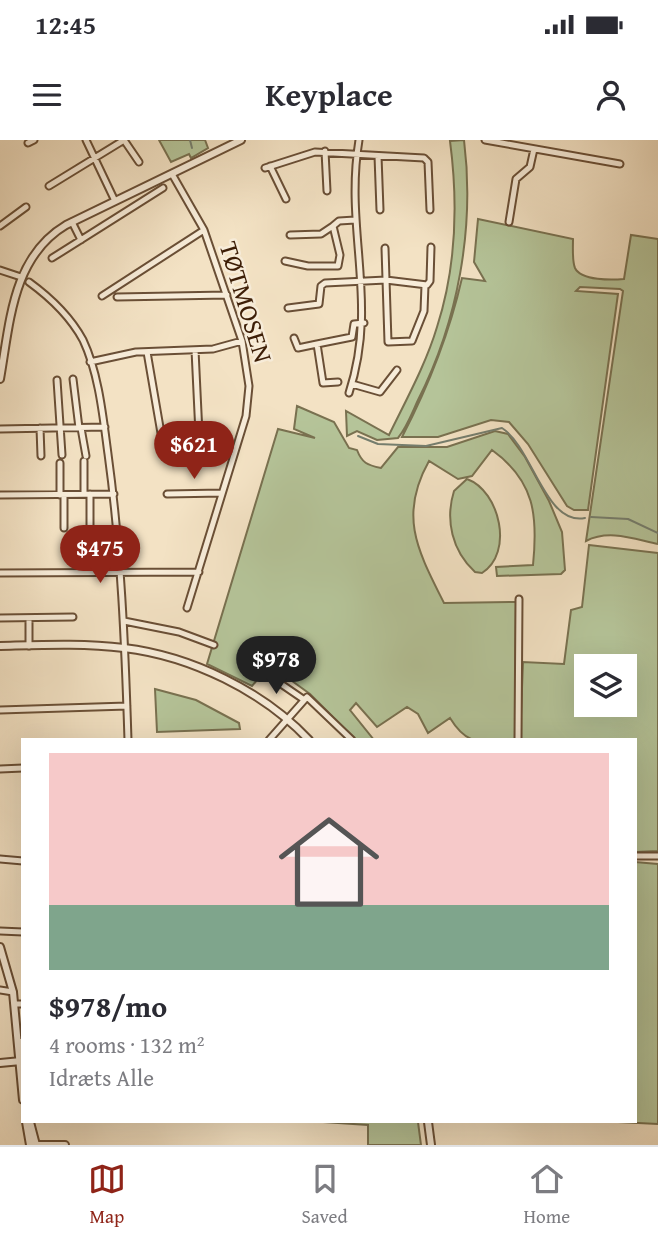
<!DOCTYPE html>
<html lang="en">
<head>
<meta charset="utf-8">
<style>
  :root { --surface:#fff; --page:#f2f2f3; --text:#2b2b33; --muted:#7c7c81; --line:#e1e1e2; --accent:#8f2418 }
  body { margin:0; font-family:"Gentium Book Plus",serif; background:var(--page); color:var(--text); height:100vh; display:flex; flex-direction:column; font-size:26px; white-space:nowrap }
  * { box-sizing:border-box; margin:0 }
  p { font-size:23px; color:var(--muted) }
  .icon { flex:none; width:38px; height:38px; fill:none; stroke:currentColor; stroke-width:2; stroke-linecap:round; stroke-linejoin:round }
  .map { position:relative; flex:1; overflow:hidden }
  .details { position:absolute; left:21px; top:598px; width:616px; height:385px; display:flex; flex-direction:column; background:var(--surface); border-radius:0px; box-shadow:0 7px 28px #0002 }
  .details>* { flex:none }
  .controls { position:absolute; left:574px; top:514px; display:grid; gap:14px }
  .controls a { display:grid; place-items:center; width:63px; height:63px; border-radius:0px; background:var(--surface); box-shadow:0 7px 28px #0002; font-size:35px }
  .price { position:absolute; translate:-50% -60px; padding:0 16px; border-radius:24px; background:var(--accent); color:#fff; font-size:23px; line-height:46px; filter:drop-shadow(0 2px 4px #0008) }
  .price::after { content:''; position:absolute; left:50%; top:42px; width:21px; height:16px; margin-left:-10px; background:inherit; clip-path:polygon(0 0,100% 0,50% 100%) }
  .price.active { background:#222; color:#fff }
  ul { padding:0; list-style:none }
  li { display:grid; align-content:center; gap:14px; height:371px; padding:0 28px }
  li span { display:grid; place-items:center; height:217px; border-radius:0px; color:#555 }
  li>.icon { margin-inline-start:auto }
  span .icon { width:126px; height:126px; fill:#fffc; stroke-width:1 }
  li b { font-size:30px }
  .status { display:flex; justify-content:space-between; align-items:center; height:49px; padding:0 35px; background:var(--surface); direction:ltr }
  .status svg { height:19px; fill:currentColor }
  header { display:flex; justify-content:space-between; align-items:center; height:91px; padding:0 28px; background:var(--surface); font-size:32px; font-weight:600 }
  .tab-bar { display:flex; justify-content:space-around; align-items:center; height:98px; border-top:2px solid var(--line); background:var(--surface); font-size:19px; color:var(--muted) }
  .tab-bar a { display:grid; justify-items:center; gap:4px }
  .tab-bar .active { color:var(--accent) }
  .map>svg:first-child { display:block }
  .green { fill:#b5c499; stroke:#797150; stroke-width:2; fill-rule:evenodd }
  .lines { fill:none; stroke-linecap:round; stroke-linejoin:round }
  .stream { stroke:#757e6e; stroke-width:2 }
  .minor-casing { stroke:#6a4f36; stroke-width:9 }
  .tertiary-casing { stroke:#6a4f36; stroke-width:10 }
  .minor { stroke:#f7ecd9; stroke-width:5 }
  .tertiary { stroke:#f7ecd9; stroke-width:6 }
  .labels { text-anchor:middle; stroke-width:5; stroke-linejoin:round; paint-order:stroke }
  .street-label { font-size:26px; fill:#3d1e07; stroke:#f7ecd9 }
</style>
</head>
<body>
<div class="status"><b>12:45</b><svg viewBox="0 0 49 12"><path d="M0 12V9h3v3zM5 12V6h3v6zM10 12V3h3v9zM15 12V0h3v12zM26 1h20v11H26zM47 4h2v5h-2z"/></svg></div>
<header><svg class="icon" aria-label="menu" viewBox="0 0 24 24"><path d="M4 6h16M4 12h16M4 18h16"/></svg>Keyplace<svg class="icon" aria-label="person" viewBox="0 0 24 24"><circle cx="12" cy="8" r="4"/><path d="M4 21q1-7 8-7t8 7"/></svg></header>
<div class="map">
<svg width="658" height="1005" viewBox="0 0 658 1005">
  <rect width="100%" height="100%" fill="#f3e2c4"/>
  <filter id="stains"><feTurbulence type="fractalNoise" baseFrequency=".00286" numOctaves="4"/><feColorMatrix values="0 0 0 0 .2 0 0 0 0 .09 0 0 0 0 .02 0 0 0 .5 -.17"/></filter>
  <radialGradient id="worn" r=".72"><stop offset=".6" stop-color="#630" stop-opacity="0"/><stop offset="1" stop-color="#630" stop-opacity=".3"/></radialGradient>
  <path class="green" d="M159,0H205L208,8L191,18L189,14L171,22Z
    M464,0C475,88 458,181 418,260C412,273 407,287 398,298L377,300L357,291L347,296L346,271L389,295C406,260 426,224 437,187C456,128 458,62 450,1Z
    M478,79L573,99C573,107 572,121 575,128C581,141 613,140 624,139L631,95L658,99V404C634,399 609,389 586,401L623,151L620,149L580,147L576,151L618,154L588,370H574L567,366L528,304L509,282L491,280L438,297H402C429,245 449,195 462,138L485,141L474,122Z
    M297,266L334,282L349,308L357,310C362,323 367,325 381,328L398,307H447L495,291L508,294L525,317L549,361L562,392L565,430L561,434L497,436L496,427L533,425C538,376 535,341 492,310L472,336L458,339L429,321C398,376 418,411 444,463L516,462L515,600C482,600 469,609 450,578L428,593L418,574L407,567L377,587L356,563L350,570L374,600H356L310,554L270,525L252,546L207,524L278,289L315,298L294,289Z
    M467,339C500,351 514,413 482,433L475,432C452,411 445,380 454,351Z
    M589,405L658,413V711L635,712V600H520L523,522L564,524L571,470L582,467ZM586,527H625V565H586Z
    M155,549L196,560L239,583L240,589L157,592Z
    M635,722L658,724V984L618,982H635Z
    M323,982H418L421,1005H368V985Z"/>
  <g class="lines">
    <path class="stream" d="M190,0L192,8
      M358,296L378,304L426,306L502,288C533,308 545,386 585,378
      M591,377L628,379L658,393"/>
    <defs>
      <path id="minor" d="M86,0L115,61
        M485,0L620,24
        M28,3L34,0
        M325,11L327,51
        M378,16L380,70
        M270,26L286,59
        M265,28L315,12L424,18L428,22L430,70
        M172,34L204,90L242,201L249,246L246,276L187,468
        M49,46L124,0L139,22
        M72,82L81,100
        M509,82L516,39L530,27L534,9
        M0,86L26,67
        M290,95L321,94L333,86
        M385,108L388,202L412,201L424,171L425,145
        M52,118L163,48
        M285,121L308,126H338L340,115L333,86L339,81L355,80
        M0,130L21,137
        M29,142C51,158 70,176 83,200C99,234 103,277 108,314C121,409 125,504 128,600
        M102,156L204,90
        M117,157L227,155
        M288,168L319,164L321,146L325,143L386,140L427,145L430,141L431,107
        M294,198L298,208L317,204
        M195,210L199,294
        M147,212L162,299
        M90,222L136,212L213,209L242,201
        M73,239L79,288
        M57,240L62,315
        M338,242L323,243L317,204L352,197L354,184L364,183
        M352,244L380,252L397,230
        M349,253C379,161 344,91 359,0
        M40,288L41,316
        M81,288L86,316
        M0,289L105,287
        M84,321V354
        M60,323V355
        M90,354V389
        M167,354L222,353
        M0,355L114,354
        M64,355V388
        M0,433L199,432
        M0,478L73,477
        M29,478V506
        M124,481L179,492L214,505
        M265,533L303,559
        M0,570L127,566
        M269,600L307,557L352,600
        M518,600L519,459
        M0,629L23,628
        M635,716H658
        M0,719L23,721
        M0,791L23,792
        M0,850L13,852
        M15,864H23"/>
      <path id="tertiary" d="M0,239C10,183 12,117 66,85L241,0
        M0,506C41,505 83,503 124,508C191,516 263,551 309,600
        M0,807L13,852L23,960
        M21,902L23,918
        M0,923L21,921
        M26,982L30,1005
        M30,982L36,1005
        M428,982L431,1005
        M36,1005H65"/>
    </defs>
    <use href="#minor" class="minor-casing"/>
    <use href="#tertiary" class="tertiary-casing"/>
    <use href="#minor" class="minor"/>
    <use href="#tertiary" class="tertiary"/>
  </g>
  <g class="labels">
    <g class="street-label">
      <text transform="translate(246 162) rotate(73)" y="9">TØTMOSEN</text>
    </g>
  </g>
  <rect width="100%" height="100%" filter="url(#stains)"/>
  <rect width="100%" height="100%" fill="url(#worn)"/>
</svg>
<div class="controls">
<a><svg class="icon" aria-label="layers" viewBox="0 0 24 24"><path d="M12 4l9 5-9 5-9-5zM3 14l9 5 9-5"/></svg></a>
</div>
<b class="price" style="left:194px;top:341px">$621</b>
<b class="price" style="left:100px;top:445px">$475</b>
<b class="price active" style="left:276px;top:556px">$978</b>
<section class="details">
<ul>
<li><span style="background:linear-gradient(#f6c9c9 70%,#7fa58c 0)"><svg class="icon" aria-label="home" viewBox="0 0 24 24"><path d="M3 11l9-7 9 7M6 9v11h12V9"/></svg></span><div><b>$978/mo</b><p>4 rooms · 132 m²</p><p>Idræts Alle</p></div></li>
</ul>
</section>
</div>
<nav class="tab-bar">
<a class="active"><svg class="icon" aria-label="map" viewBox="0 0 24 24"><path d="M3 6l6-2 6 2 6-2v14l-6 2-6-2-6 2zM9 4v14M15 6v14"/></svg>Map</a>
<a><svg class="icon" aria-label="saved" viewBox="0 0 24 24"><path d="M7 4h10v16l-5-4-5 4z"/></svg>Saved</a>
<a><svg class="icon" aria-label="home" viewBox="0 0 24 24"><path d="M3 11l9-7 9 7M6 9v11h12V9"/></svg>Home</a>
</nav>
</body>
</html>
